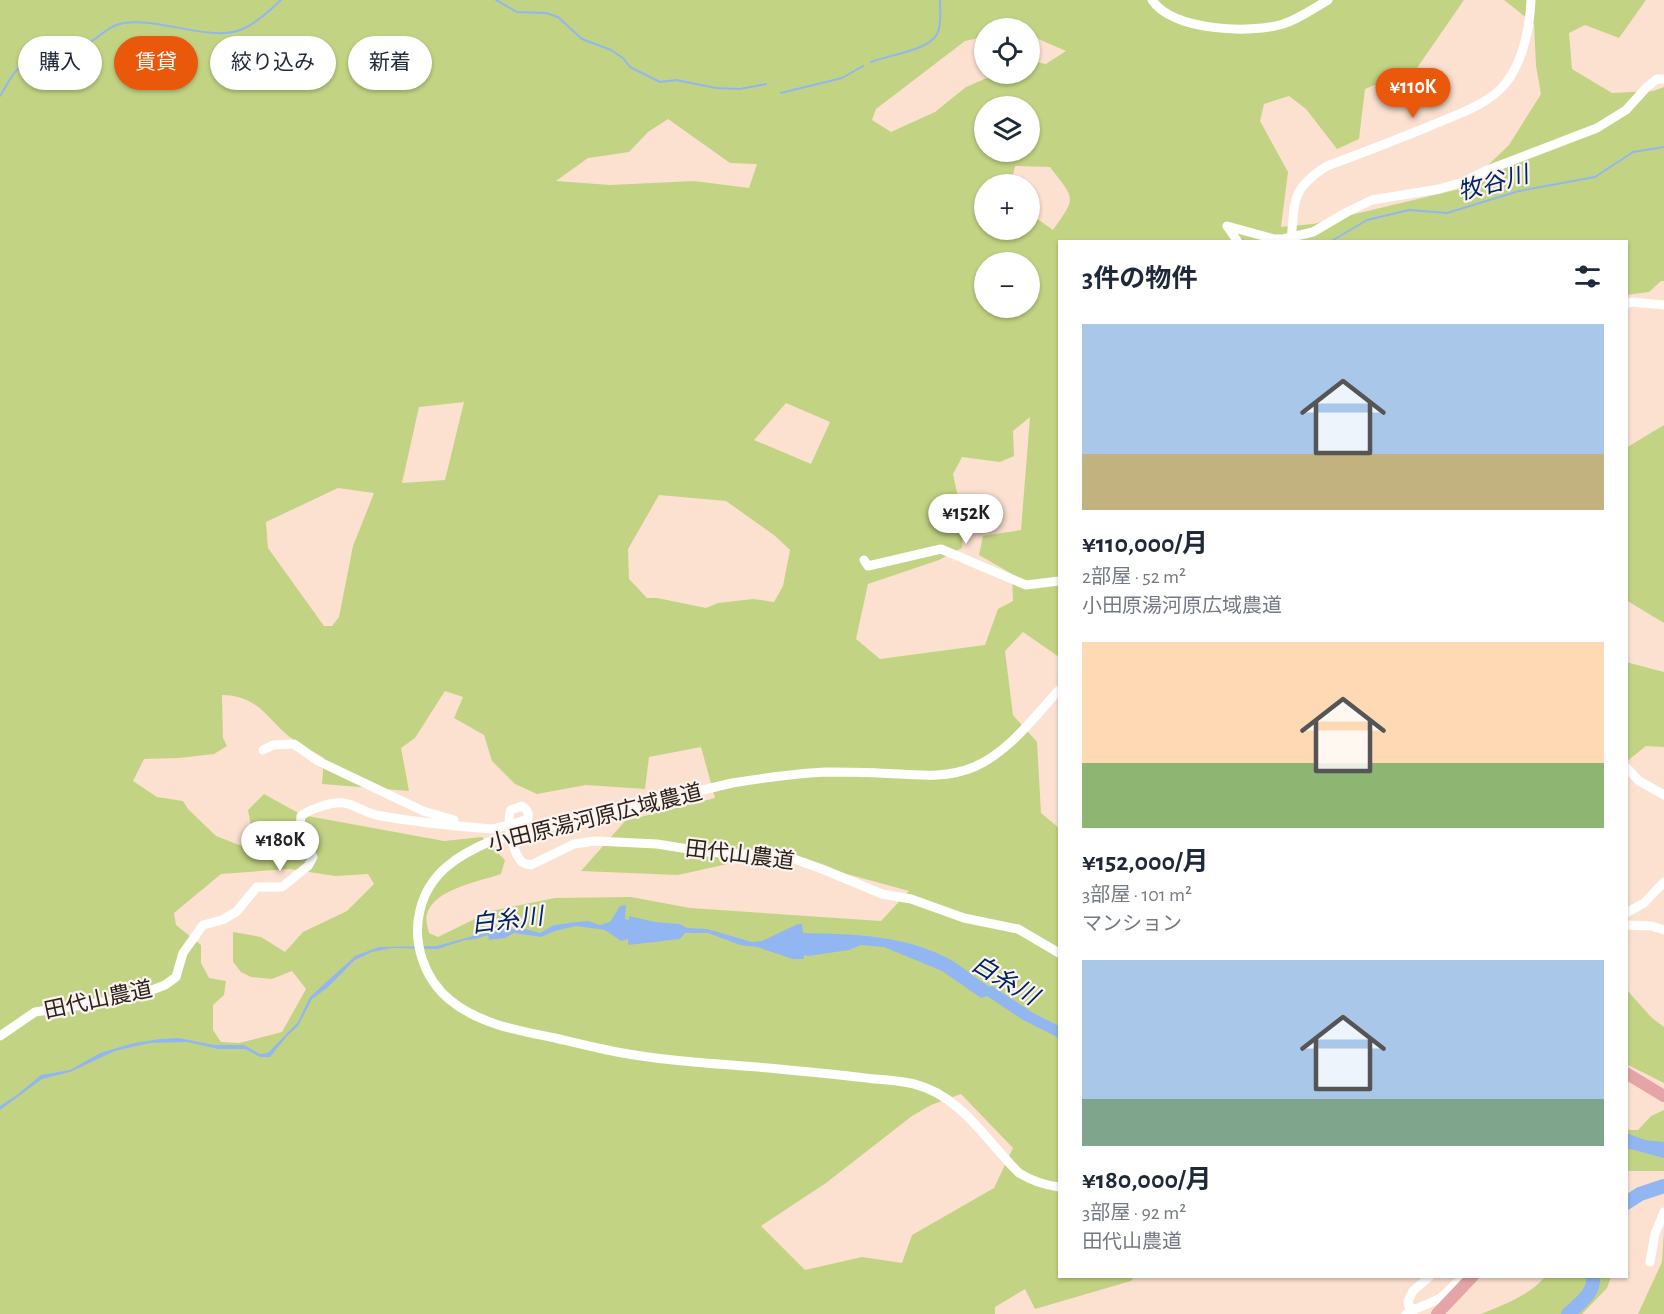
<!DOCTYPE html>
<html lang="ja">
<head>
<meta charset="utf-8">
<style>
  :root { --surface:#fff; --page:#f6f6f7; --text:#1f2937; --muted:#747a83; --accent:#ea580c }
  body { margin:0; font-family:"Alegreya Sans","Noto Sans JP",sans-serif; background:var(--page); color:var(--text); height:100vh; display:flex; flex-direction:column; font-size:22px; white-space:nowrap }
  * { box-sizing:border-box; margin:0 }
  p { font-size:20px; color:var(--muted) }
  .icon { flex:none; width:33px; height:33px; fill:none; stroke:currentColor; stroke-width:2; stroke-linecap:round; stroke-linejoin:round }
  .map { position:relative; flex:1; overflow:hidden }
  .sheet { position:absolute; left:1058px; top:240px; width:570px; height:1038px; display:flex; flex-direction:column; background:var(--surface); border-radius:0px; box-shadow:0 2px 4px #0004 }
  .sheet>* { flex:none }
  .banner { position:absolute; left:18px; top:36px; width:570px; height:54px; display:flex; gap:12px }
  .tools { position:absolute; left:974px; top:18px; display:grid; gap:12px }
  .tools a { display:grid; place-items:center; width:66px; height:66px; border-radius:50%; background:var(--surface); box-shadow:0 2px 4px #0004; font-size:30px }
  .price { position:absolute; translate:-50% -51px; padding:0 14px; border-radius:21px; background:#fff; color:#222; font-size:20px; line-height:39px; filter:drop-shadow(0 2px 3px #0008) }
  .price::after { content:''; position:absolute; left:50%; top:36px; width:18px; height:14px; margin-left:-9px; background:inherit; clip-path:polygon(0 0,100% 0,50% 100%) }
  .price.on { background:var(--accent); color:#fff }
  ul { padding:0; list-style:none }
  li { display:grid; align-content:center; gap:12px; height:318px; padding:0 24px }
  li span { display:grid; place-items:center; height:186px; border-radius:0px; color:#555 }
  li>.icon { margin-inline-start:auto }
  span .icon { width:108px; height:108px; fill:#fffc; stroke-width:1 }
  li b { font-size:26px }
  h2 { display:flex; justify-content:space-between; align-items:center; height:72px; padding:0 24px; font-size:26px }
  .chip { padding:0 21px; border-radius:27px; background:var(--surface); box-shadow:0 2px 4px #0004; font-size:21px; line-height:54px }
  .chip.on { background:var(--accent); color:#fff }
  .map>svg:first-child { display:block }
  .green { fill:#c2d483; fill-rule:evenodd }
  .water { fill:#92b6f1 }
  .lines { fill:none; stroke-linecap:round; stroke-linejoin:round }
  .stream { stroke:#92b6f1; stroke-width:2 }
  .river { stroke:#92b6f1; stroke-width:14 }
  .minor { stroke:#fff; stroke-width:9 }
  .major { stroke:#e5a4a8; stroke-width:12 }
  .labels { text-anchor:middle; stroke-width:4.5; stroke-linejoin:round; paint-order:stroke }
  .street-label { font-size:22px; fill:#2d211a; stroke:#faf3ef }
  .water-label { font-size:24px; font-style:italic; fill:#002463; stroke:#faf3ef }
</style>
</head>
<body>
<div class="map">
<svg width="1664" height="1314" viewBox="0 0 1664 1314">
  <rect width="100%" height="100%" fill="#fce1d1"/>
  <path class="green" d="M0,0H1464L1417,68L1365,89L1359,139L1337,149L1306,109L1289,96L1264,104L1260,121L1288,172L1281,227L1313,224L1464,188L1509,145L1541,94L1536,66L1534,24L1504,0H1646L1619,38L1585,25L1569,33L1572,69L1612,93L1653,91L1664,87V281H1661L1649,292L1626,295V242H1059V657L1023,632L1005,651L1013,715L1037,742L1041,813L1059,828V1276L1134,1277L1131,1281L1035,1309L1025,1289L995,1307V1314H0ZM984,28H1029V35L1066,51L1046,64L1029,61V74H996L966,87L935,112L891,132L872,120L876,109L965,41L984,37ZM984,106H1029V152H984ZM668,119L730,163L757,164L749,188L694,181L610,185L556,181L588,158L629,152L648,132ZM1015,166L1050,167C1075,200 1077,196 1053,230L1029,213V230H984V184H1011ZM984,262H1029V308H984ZM464,402L445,480L402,483L419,407ZM786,403L830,422L811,464L754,440ZM1030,417L1021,530L983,536L979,555L1012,574L1013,601L998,609L985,645L880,659L856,639L868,584L939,560L962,548L963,520L953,474L962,457L1000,462L1014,456L1013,431ZM338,488L374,493L353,546L339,617L332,626H324L268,548L266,522ZM659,495L726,501L774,535L790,550L783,586L774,602L753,599L718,603L706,608L657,598H647L629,579L628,549ZM445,691L463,697L454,718L484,735L492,761L515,784L537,794L586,785L645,789L649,757L701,747L715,798L625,821L581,871L678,875L732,863H807L909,891L881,921L690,908L631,897L555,898L491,911L438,937L429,933C428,928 425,920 427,914C434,889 478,882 501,874L505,860L482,837L444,841L302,815L264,794L248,810L252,832L242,846L216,836L188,809L183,801L157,797L133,781L144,759L179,758L214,754L227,746L223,738L222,695C260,695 268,722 295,741C304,748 315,752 324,758L322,784L409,791L401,748L415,738ZM289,869L335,876L368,874L374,884L347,911L303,932L285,952L261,937L233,932V962L241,972L251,977L272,979L292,971L306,989L282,1032L239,1043L221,1042L213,1030V1005L224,995L226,981L209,978L201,963V945L176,925L174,913L221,874ZM961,1094L1013,1148L994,1188L912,1235L902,1263L862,1257L805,1270L761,1226L826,1183L912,1116L931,1105Z
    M1664,425V623L1626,600V448Z
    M1626,662L1664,672V747L1646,746L1626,762Z
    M1626,989L1652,1018L1664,1027V1083L1626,1064Z
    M1664,1110V1171H1626V1130H1638L1651,1116Z
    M1664,1231V1314H1638L1662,1262Z
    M1545,1277H1611L1607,1288L1582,1314H1481C1505,1304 1528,1296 1545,1277Z"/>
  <path class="water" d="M626,905L625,919L629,920V916L655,922L680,924L687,928L707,929L752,942L762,941L798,924H802L803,933C854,934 911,935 956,963C968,971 978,980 990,987L992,986L1033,1013L1059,1026V1038L1023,1020L987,996L981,998L942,971L884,947L861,945L849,950L808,956L804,955V959H793L757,947L740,945L708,933H685L680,939L628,945V939L621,941L605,930L576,926L555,931L541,937L514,933L505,938L489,940L488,935L476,939L465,940L438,949L392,948L372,952L355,960L327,988L312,999L298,1026L287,1036L270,1057H260L245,1049H218L187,1042L150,1043L115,1051L70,1072L42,1079L0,1110V1106L18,1094L41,1075L70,1070L100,1053L134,1043L160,1039L179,1038L214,1045H244L260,1054L268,1053L298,1022L310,997L355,956L379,947L437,946L487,932V927L507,926L510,929H525L540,933L554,925L577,922L588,921L600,925L610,922L620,906Z
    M1626,1133L1645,1140L1664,1142V1158L1626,1148Z"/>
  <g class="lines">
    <path class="stream" d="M496,0L517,12L546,13L558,17L582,39L611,50L623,58L630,67L660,82L676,80L716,88L740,89L766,84
      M871,62C888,55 928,51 937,34C942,25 940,10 940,0
      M781,93L842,78L863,66
      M0,96C10,81 16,61 37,61C48,61 54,60 64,56C73,52 84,47 92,41C103,34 110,25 124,23C160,17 214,44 245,28C259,21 270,10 281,0
      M1240,239L1246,242
      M1330,242L1367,220L1409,210L1447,213L1519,191L1595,177L1633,152L1664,147"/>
    <path class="river" d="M1626,1203L1640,1194L1664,1186
      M1568,1314C1579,1303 1595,1294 1593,1276"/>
    <path class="minor" d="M1152,0C1173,31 1250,34 1283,24C1299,19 1314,8 1328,0
      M1227,226L1274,239H1283L1313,232L1347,212L1372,200L1439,189L1463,182L1485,171L1597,128L1626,110L1647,87L1657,79H1664
      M1227,226L1238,242
      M1291,241C1295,202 1290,189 1327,166C1362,153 1396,140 1430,126C1456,115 1488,105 1506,83C1523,61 1530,27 1531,0
      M1626,304L1632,302L1664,305
      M864,560L868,566L941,549L1026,585L1059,581
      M1059,690C1034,717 1009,752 974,767C943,780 911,774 879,773C862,772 845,772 828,772C796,773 763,778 732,783L491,841C458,855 429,873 420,910C412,942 424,979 450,1000C479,1024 519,1031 555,1038C576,1043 596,1048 617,1052C670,1062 725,1064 779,1069C811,1072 842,1075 874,1079C887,1080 901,1081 914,1084C962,1096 986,1141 1019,1173C1032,1181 1044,1185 1059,1187
      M263,750L273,745L294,744L318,761L423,811L454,820
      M1626,767L1639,781L1664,795
      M1626,913L1644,903L1664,882
      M1626,925L1652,926L1664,930
      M0,1036L35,1012L131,998L165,985L176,977L183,953L203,925L222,920L236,912L257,887H282L308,866L313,857L300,828L301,816C309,810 325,804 336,803C350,801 363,812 376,815C414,822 453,826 492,829C504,826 518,825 528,818C529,812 527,809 522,806L511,810C506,819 513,855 522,862C525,864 527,864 531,865L574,844L595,841L657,844L707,852L780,856L794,859L822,869L882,894L911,899L964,918L1018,929L1059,953
      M1650,1262L1655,1234L1664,1212
      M1414,1309L1409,1306L1408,1301L1413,1291L1430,1276
      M1406,1314C1416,1308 1432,1303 1440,1298C1453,1289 1454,1279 1472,1279"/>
    <path class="major" d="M1626,1073L1664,1096
      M1437,1314L1473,1276"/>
  </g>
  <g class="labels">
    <g class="street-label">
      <text transform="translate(595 817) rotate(-14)" y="8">小田原湯河原広域農道</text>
      <text transform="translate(740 854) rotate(7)" y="8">田代山農道</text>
      <text transform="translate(98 999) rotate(-12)" y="8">田代山農道</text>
    </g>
    <g class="water-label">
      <text transform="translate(1493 183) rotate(-15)" y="8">牧谷川</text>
      <text transform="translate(507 920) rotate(-7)" y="8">白糸川</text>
      <text transform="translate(1005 980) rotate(31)" y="8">白糸川</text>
    </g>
  </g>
</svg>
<div class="tools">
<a><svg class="icon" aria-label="locate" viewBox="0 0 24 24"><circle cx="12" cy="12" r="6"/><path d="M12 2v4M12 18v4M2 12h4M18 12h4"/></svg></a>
<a><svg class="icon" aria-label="layers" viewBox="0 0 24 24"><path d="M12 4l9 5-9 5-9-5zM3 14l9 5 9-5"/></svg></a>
<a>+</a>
<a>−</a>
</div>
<b class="price on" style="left:1413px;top:119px">¥110K</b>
<b class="price" style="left:966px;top:545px">¥152K</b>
<b class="price" style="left:280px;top:872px">¥180K</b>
<div class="banner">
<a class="chip">購入</a>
<a class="chip on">賃貸</a>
<a class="chip">絞り込み</a>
<a class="chip">新着</a>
</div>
<section class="sheet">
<h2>3件の物件<svg class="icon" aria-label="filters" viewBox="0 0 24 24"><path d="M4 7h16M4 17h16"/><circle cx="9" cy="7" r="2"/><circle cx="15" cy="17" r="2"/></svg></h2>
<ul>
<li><span style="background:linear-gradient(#a9c7e8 70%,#c2b280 0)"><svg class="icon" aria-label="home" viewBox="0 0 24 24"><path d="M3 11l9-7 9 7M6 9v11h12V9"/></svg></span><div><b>¥110,000/月</b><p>2部屋 · 52 m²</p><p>小田原湯河原広域農道</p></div></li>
<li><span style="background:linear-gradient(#ffd9b3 65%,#8fb573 0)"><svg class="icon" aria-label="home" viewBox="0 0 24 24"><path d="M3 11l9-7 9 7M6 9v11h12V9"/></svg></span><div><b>¥152,000/月</b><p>3部屋 · 101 m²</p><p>マンション</p></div></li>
<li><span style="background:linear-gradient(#a9c7e8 75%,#7fa58c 0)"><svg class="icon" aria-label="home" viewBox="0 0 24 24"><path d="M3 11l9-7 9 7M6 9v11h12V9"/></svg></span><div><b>¥180,000/月</b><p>3部屋 · 92 m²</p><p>田代山農道</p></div></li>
</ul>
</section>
</div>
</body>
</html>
